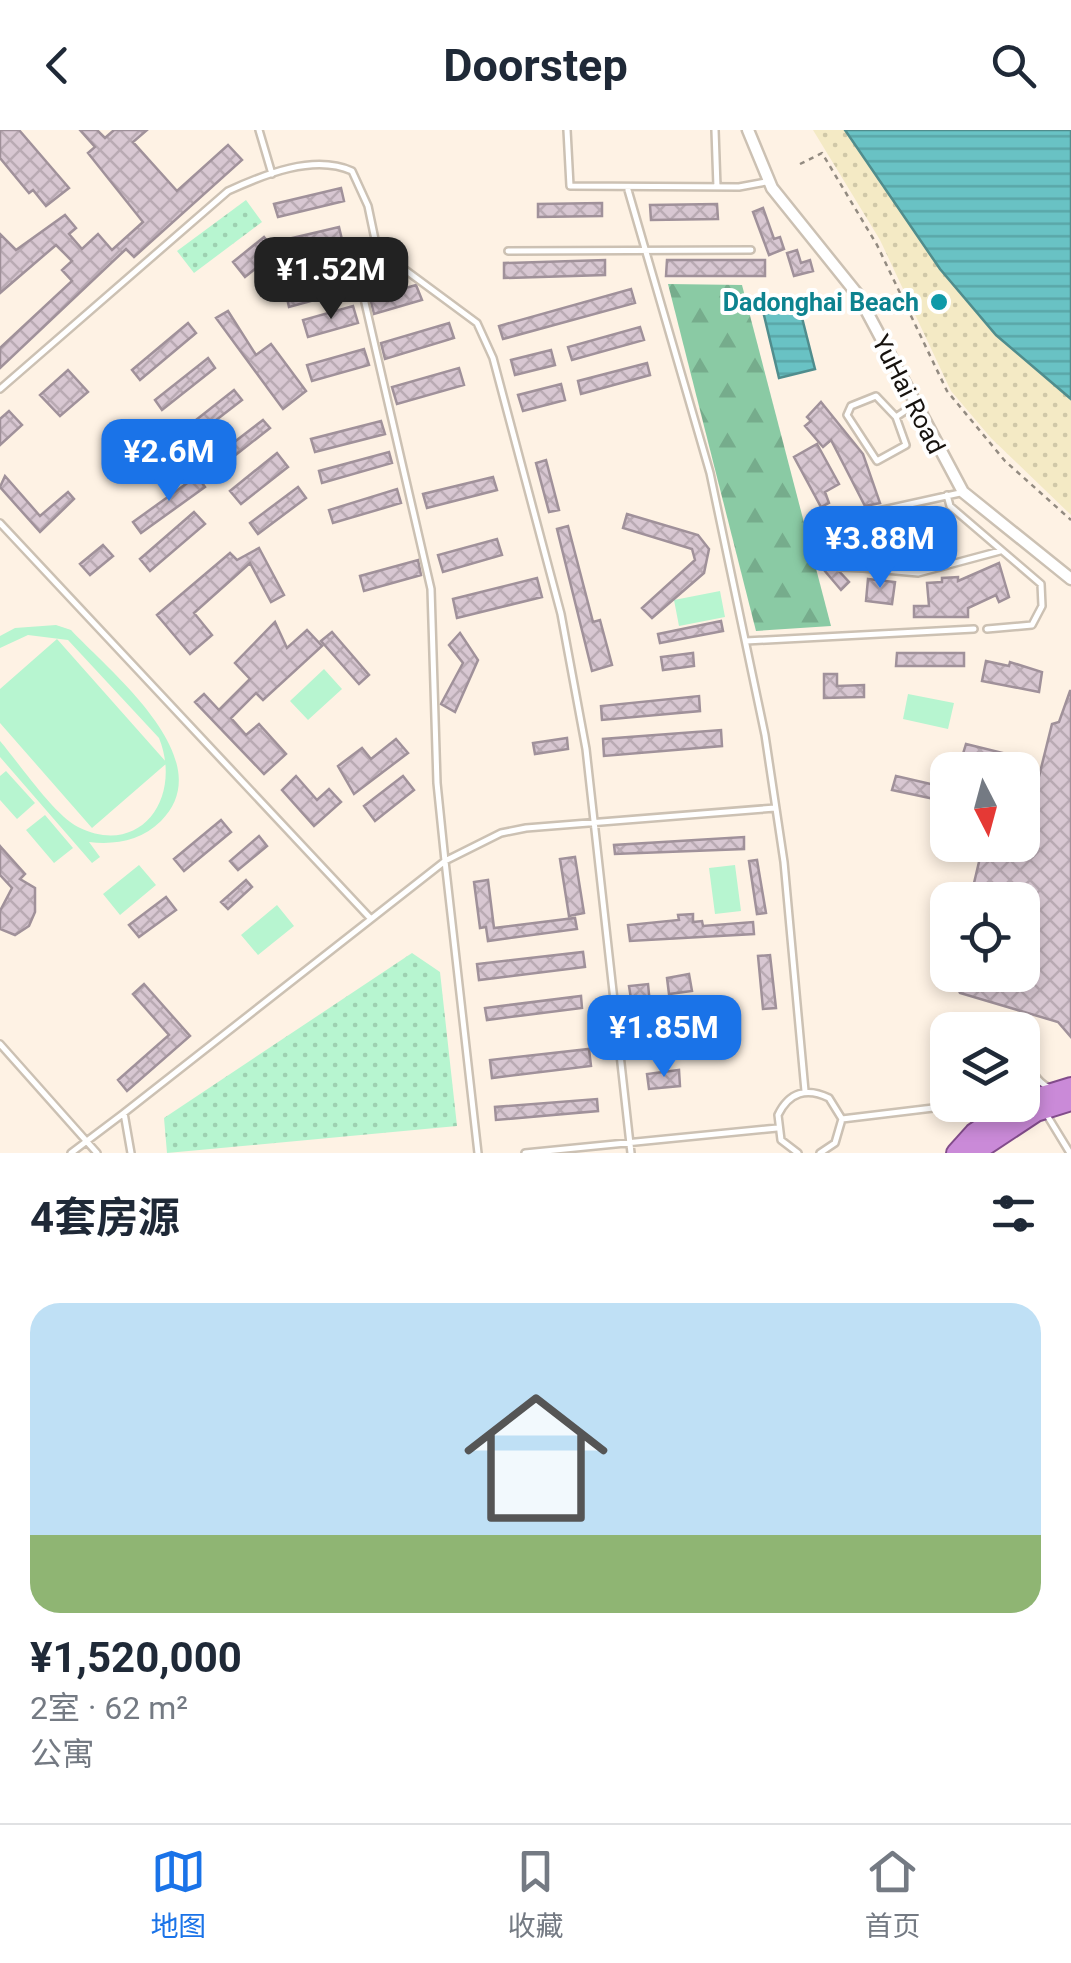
<!DOCTYPE html>
<html lang="zh">
<head>
<meta charset="utf-8">
<style>
  :root { --surface:#fff; --page:#f6f6f7; --text:#1f2937; --muted:#747a83; --line:#e0e1e3; --accent:#1a73e8 }
  body { margin:0; font-family:Roboto,"Noto Sans SC",sans-serif; background:var(--page); color:var(--text); height:100vh; display:flex; flex-direction:column; font-size:38px; white-space:nowrap }
  * { box-sizing:border-box; margin:0 }
  p { font-size:32px; color:var(--muted) }
  .icon { flex:none; width:55px; height:55px; fill:none; stroke:currentColor; stroke-width:2; stroke-linecap:round; stroke-linejoin:round }
  .map { position:relative; height:1023px; overflow:hidden }
  .side { display:flex; flex-direction:column; background:var(--surface); flex:1 }
  .side>* { flex:none }
  .needle { width:65px; rotate:174deg }
  .fabs { position:absolute; left:930px; top:622px; display:grid; gap:20px }
  .fabs a { display:grid; place-items:center; width:110px; height:110px; border-radius:20px; background:var(--surface); box-shadow:0 5px 15px #0003; font-size:50px }
  .price { position:absolute; translate:-50% -85px; padding:0 22px; border-radius:20px; background:var(--accent); color:#fff; font-size:32px; line-height:65px; filter:drop-shadow(0 2px 5px #0008) }
  .price::after { content:''; position:absolute; left:50%; top:60px; width:30px; height:22px; margin-left:-15px; background:inherit; clip-path:polygon(0 0,100% 0,50% 100%) }
  .price.on { background:#222; color:#fff }
  ul { padding:0; list-style:none }
  li { display:grid; align-content:center; gap:20px; height:530px; padding:0 30px }
  li span { display:grid; place-items:center; height:310px; border-radius:30px; color:#555 }
  li>.icon { margin-inline-start:auto }
  span .icon { width:180px; height:180px; fill:#fffc; stroke-width:1 }
  li b { font-size:42px }
  h2 { display:flex; justify-content:space-between; align-items:center; height:120px; padding:0 30px; font-size:42px }
  header { display:flex; justify-content:space-between; align-items:center; height:130px; padding:0 30px; background:var(--surface); font-size:45px; font-weight:700 }
  .tabs { display:flex; justify-content:space-around; align-items:center; height:140px; border-top:2px solid var(--line); background:var(--surface); font-size:28px; color:var(--muted) }
  .tabs a { display:grid; justify-items:center; gap:5px }
  .tabs .on { color:var(--accent) }
  .map>svg:first-child { display:block }
  .forest { fill:url(#forest-firs) }
  .sand { fill:url(#sand-dots) }
  .park { fill:url(#park-dots) }
  .pitch { fill:#b7f5d0 }
  .water { fill:url(#water-rules); stroke:#508d8d; stroke-width:2.5 }
  .building { fill:url(#building-cross-hatch); stroke:#a0919a; stroke-width:2.5 }
  .lines { fill:none; stroke-linecap:round; stroke-linejoin:round }
  .service-casing { stroke:#ccc1b3; stroke-width:10 }
  .minor-casing { stroke:#ccc1b3; stroke-width:15 }
  .trunk-casing { stroke:#824c8b; stroke-width:22 }
  .path { stroke:#938b81; stroke-width:2.5; stroke-dasharray:5 5; stroke-linecap:butt }
  .service { stroke:#fff; stroke-width:5 }
  .minor { stroke:#fff; stroke-width:10 }
  .trunk { stroke:#ca8ad8; stroke-width:18 }
  .culture-dot { fill:#0f9aa8; stroke:#fff; stroke-width:4 }
  .labels { text-anchor:middle; stroke-width:8; stroke-linejoin:round; paint-order:stroke }
  .culture-label { font-size:25px; font-weight:bold; fill:#0d838f; stroke:#fff; text-anchor:end }
  .street-label { font-size:25px; fill:#16120e; stroke:#fff }
</style>
</head>
<body>
<header><svg class="icon" aria-label="back" viewBox="0 0 24 24"><path d="M15 5l-7 7 7 7"/></svg>Doorstep<svg class="icon" aria-label="search" viewBox="0 0 24 24"><circle cx="10" cy="10" r="6"/><path d="M15 15l6 6"/></svg></header>
<div class="map">
<svg width="1071" height="1023" viewBox="0 0 1071 1023">
  <defs>
    <pattern id="forest-firs" width="22" height="20" patternUnits="userSpaceOnUse" patternTransform="scale(2.5)"><rect width="22" height="20" fill="#8acaa4"/><path d="M5 1l3.5 6h-7zM16 11l3.5 6h-7z" fill="#76ac8c"/></pattern>
    <pattern id="sand-dots" width="8" height="8" patternUnits="userSpaceOnUse" patternTransform="scale(2.5)"><rect width="8" height="8" fill="#f4eac5"/><path d="M2 2h.1M6 6h.1" fill="none" stroke="#d0c8a8" stroke-width="1.8" stroke-linecap="round"/></pattern>
    <pattern id="park-dots" width="8" height="8" patternUnits="userSpaceOnUse" patternTransform="scale(2.5)"><rect width="8" height="8" fill="#b7f5d0"/><path d="M2 2h.1M6 6h.1" fill="none" stroke="#9dd1b1" stroke-width="1.8" stroke-linecap="round"/></pattern>
    <pattern id="water-rules" width="6" height="5" patternUnits="userSpaceOnUse" patternTransform="scale(2.5)"><rect width="6" height="5" fill="#69c2c4"/><path d="M0 2.5h6" fill="none" stroke="#5aa6a7"/></pattern>
    <pattern id="building-cross-hatch" width="8" height="8" patternUnits="userSpaceOnUse" patternTransform="scale(2.5)"><rect width="8" height="8" fill="#d8c7d2"/><path d="M0 0l8 8M0 8l8-8" fill="none" stroke="#b9aab3"/></pattern>
  </defs>
  <rect width="100%" height="100%" fill="#fef2e4"/>
  <path class="forest" d="M668,154L742,155L831,496L756,501Z"/>
  <path class="sand" d="M813,0H845L940,139L996,205L1071,269V385L991,308L951,261L880,110Z"/>
  <path class="park" d="M246,70L262,92L194,143L177,121Z
    M412,823L440,842L457,996L167,1023L164,988Z"/>
  <path class="pitch" d="M720,461L725,487L679,496L674,470Z
    M56,495L71,500C110,542 222,630 161,691C141,711 115,715 89,712L100,727L92,733L0,627V611C19,633 54,685 78,697C140,728 183,668 159,608L68,510L28,505L0,518V506L15,498Z
    M57,509L167,633L92,698L0,593V559Z
    M324,539L342,559L308,590L290,571Z
    M908,564L954,573L948,599L903,589Z
    M6,641L35,673L17,689L0,670V646Z
    M45,685L73,718L54,733L26,700Z
    M139,735L156,755L120,785L103,764Z
    M735,735L741,781L715,784L709,738Z
    M277,775L294,796L258,825L241,805Z"/>
  <path class="water" d="M845,0H1071V269L996,205L940,139Z
    M797,168L815,239L779,248L762,177Z"/>
  <path class="building" d="M0,0H19L69,58L46,76L33,60L29,63L0,28Z
    M80,0H97L105,8L114,0H147L133,12L177,61L228,15L242,30L134,127L126,119L0,238V218L72,151L62,140L72,131L56,115L0,163V104L16,120L65,85L76,98L69,104L82,119L98,104L112,120L143,92L88,23L95,17Z
    M341,58L344,71L278,87L274,74Z
    M602,73V86L538,87V74Z
    M717,74L718,89L651,90L650,75Z
    M763,78L774,109L780,107L784,119L769,125L753,82Z
    M339,97L344,118L291,132L284,110Z
    M264,107L276,122L245,147L233,132Z
    M797,120L801,133L810,130L813,141L794,146L787,123Z
    M605,130V145L504,148V133Z
    M667,130H765V146H666Z
    M344,148L348,161L289,177L286,164Z
    M416,155L422,170L374,184L370,168Z
    M631,159L635,173L503,209L499,196Z
    M353,176L358,193L308,207L303,190Z
    M228,181L256,225L271,214L306,261L283,279L216,188Z
    M188,193L196,203L140,250L132,240Z
    M449,193L454,208L385,229L381,213Z
    M640,197L644,210L572,230L568,217Z
    M364,219L369,235L312,251L307,235Z
    M551,220L555,235L515,245L511,230Z
    M208,228L215,238L162,280L155,270Z
    M647,233L650,245L581,264L578,251Z
    M459,238L464,255L397,274L392,257Z
    M68,240L88,262L60,286L40,265Z
    M561,254L565,270L523,281L518,265Z
    M234,260L242,270L189,311L182,301Z
    M821,272L863,324L880,373L865,376L831,310L823,317L805,296L811,291L807,287Z
    M9,281L22,295L0,315V289Z
    M263,290L270,298L214,342L207,333Z
    M381,291L385,304L315,322L311,309Z
    M817,314L839,354L825,362L829,373L821,377L794,327Z
    M389,322L392,333L322,353L319,341Z
    M277,323L288,337L241,374L230,361Z
    M546,330L559,380L549,382L536,333Z
    M5,346L40,386L68,362L74,369L40,402L0,357Z
    M197,346L205,357L141,403L133,392Z
    M493,347L497,360L427,378L423,364Z
    M298,357L306,368L258,404L250,393Z
    M397,359L401,373L333,393L329,380Z
    M194,382L205,394L150,441L140,429Z
    M627,384L698,405L709,419L704,443L652,488L642,478L695,430L692,419L623,398Z
    M568,396L593,492L600,490L612,535L592,541L557,399Z
    M822,403L825,426L849,452L841,460L818,433L811,406Z
    M497,409L502,425L443,442L438,425Z
    M103,415L113,426L90,445L80,434Z
    M259,418L284,465L271,472L250,433L194,483L212,505L190,524L157,485L230,423L237,430Z
    M418,430L421,445L364,461L360,446Z
    M999,433L1009,467L999,472L996,465L968,478V487H914V476H929L927,453L942,452V448L958,447V451Z
    M537,448L542,467L457,488L453,469Z
    M868,449L895,452L892,474L866,471Z
    M721,491L723,501L660,513L658,504Z
    M275,492L287,518L307,500L322,516L263,570L256,563L231,588L246,605L259,594L286,624L264,644L195,572L204,564L219,580L250,549L235,533Z
    M332,502L369,545L359,554L321,511Z
    M460,503L478,530L455,582L441,574L463,533L449,515Z
    M693,523L694,536L663,540L661,527Z
    M897,523H964V536H896Z
    M986,531L1009,536L1010,532L1042,542L1039,562L982,551Z
    M824,544H837V556L864,555V567L824,568Z
    M1070,561H1071V907L1058,892L960,863L951,845H1022V770H970L983,715H1022L1052,594L1059,592Z
    M699,566L700,581L602,590L601,576Z
    M721,600L722,616L604,626L603,609Z
    M567,608L568,619L535,624L533,613Z
    M396,609L408,623L354,664L338,636L362,618L371,629Z
    M966,614L1023,628L1020,640L962,627Z
    M296,646L317,670L329,659L341,672L314,696L282,660Z
    M403,646L414,660L375,691L364,676Z
    M896,646L948,658V672L892,660Z
    M221,690L231,702L184,741L174,729Z
    M259,706L267,716L238,740L230,731Z
    M744,707V719L615,724L614,715Z
    M0,716L25,744L20,749L35,758V782L29,796L15,805L0,799V781L12,758L0,745Z
    M575,727L584,783L569,786L560,729Z
    M757,730L766,783L757,784L749,731Z
    M246,750L252,757L228,779L221,772Z
    M488,750L494,798L575,788L577,799L488,811L486,797L480,798L474,752Z
    M166,767L176,780L139,807L129,795Z
    M693,784V792L702,791L703,796L753,792L754,804L630,811L628,795L679,790L678,785Z
    M583,822L585,837L479,850L477,834Z
    M770,825L776,878L763,879L758,826Z
    M689,844L692,861L669,864L667,848Z
    M144,854L190,906L127,961L118,950L169,905L133,864Z
    M648,854L650,874L657,873L658,881L642,883L641,868L631,869L629,856Z
    M581,866L582,878L487,890L485,878Z
    M589,919L591,936L492,948L490,930Z
    M679,940L680,956L649,959L647,944Z
    M597,969L598,981L496,990L495,977Z"/>
  <g class="lines">
    <defs>
      <path id="service" d="M259,0L272,44
        M567,0L570,56L739,57L766,52
        M715,0L717,57
        M628,60L710,343L765,605L784,732L805,961
        M508,121L751,120
        M0,259L228,61C265,44 314,24 352,41L368,76L377,119
        M896,287L906,315L877,331L847,285L851,276L876,266L896,287L914,275
        M960,363L860,385L857,402L863,438L918,443L1000,421
        M947,365L950,376L1041,454L1042,476L1032,495L987,499
        M858,387L829,409L830,423L839,437L862,438
        M0,393L371,789
        M746,511L974,499
        M1022,913C1033,927 1027,946 1048,957
        M0,914L97,1023
        M1045,982L1070,1023
        M842,989L958,975
        M71,1023L124,983
        M131,1023L124,983L445,731L437,653L431,459L363,164L377,119L477,193L493,228L561,484L586,619L631,1023
        M478,1023L445,731L501,703L526,698L775,678
        M525,1023L777,998
        M798,1023L781,1010L778,985C789,962 807,957 829,968L842,989L835,1013L820,1023"/>
      <path id="minor" d="M748,0L772,58L858,165L963,362L1071,449"/>
      <path id="trunk" d="M1022,972L1071,957
        M956,1023L974,1003L1016,975
        M974,1023L1036,982L1071,971"/>
    </defs>
    <use href="#service" class="service-casing"/>
    <use href="#minor" class="minor-casing"/>
    <use href="#trunk" class="trunk-casing"/>
    <path class="path" d="M800,34L822,23L877,115L947,261L1005,331L1071,390"/>
    <use href="#service" class="service"/>
    <use href="#minor" class="minor"/>
    <use href="#trunk" class="trunk"/>
  </g>
  <circle class="culture-dot" cx="939" cy="172" r="10"/>
  <g class="labels">
    <g class="culture-label">
      <text x="919" y="181">Dadonghai Beach</text>
    </g>
    <g class="street-label">
      <text transform="translate(909 264) rotate(63)" y="9">YuHai Road</text>
    </g>
  </g>
</svg>
<div class="fabs">
<a><svg class="needle" viewBox="-14 -14 28 28"><path d="M0-13l5 13h-10z" fill="#e53935"/><path d="M0 13l5-13h-10z" fill="#747a83"/></svg></a>
<a><svg class="icon" aria-label="locate" viewBox="0 0 24 24"><circle cx="12" cy="12" r="6"/><path d="M12 2v4M12 18v4M2 12h4M18 12h4"/></svg></a>
<a><svg class="icon" aria-label="layers" viewBox="0 0 24 24"><path d="M12 4l9 5-9 5-9-5zM3 14l9 5 9-5"/></svg></a>
</div>
<b class="price on" style="left:331px;top:192px">¥1.52M</b>
<b class="price" style="left:169px;top:374px">¥2.6M</b>
<b class="price" style="left:880px;top:461px">¥3.88M</b>
<b class="price" style="left:664px;top:950px">¥1.85M</b>
</div>
<section class="side">
<h2>4套房源<svg class="icon" aria-label="filters" viewBox="0 0 24 24"><path d="M4 7h16M4 17h16"/><circle cx="9" cy="7" r="2"/><circle cx="15" cy="17" r="2"/></svg></h2>
<ul>
<li><span style="background:linear-gradient(#bfe0f5 75%,#8fb573 0)"><svg class="icon" aria-label="home" viewBox="0 0 24 24"><path d="M3 11l9-7 9 7M6 9v11h12V9"/></svg></span><div><b>¥1,520,000</b><p>2室 · 62 m²</p><p>公寓</p></div></li>
</ul>
</section>
<nav class="tabs">
<a class="on"><svg class="icon" aria-label="map" viewBox="0 0 24 24"><path d="M3 6l6-2 6 2 6-2v14l-6 2-6-2-6 2zM9 4v14M15 6v14"/></svg>地图</a>
<a><svg class="icon" aria-label="saved" viewBox="0 0 24 24"><path d="M7 4h10v16l-5-4-5 4z"/></svg>收藏</a>
<a><svg class="icon" aria-label="home" viewBox="0 0 24 24"><path d="M3 11l9-7 9 7M6 9v11h12V9"/></svg>首页</a>
</nav>
</body>
</html>
